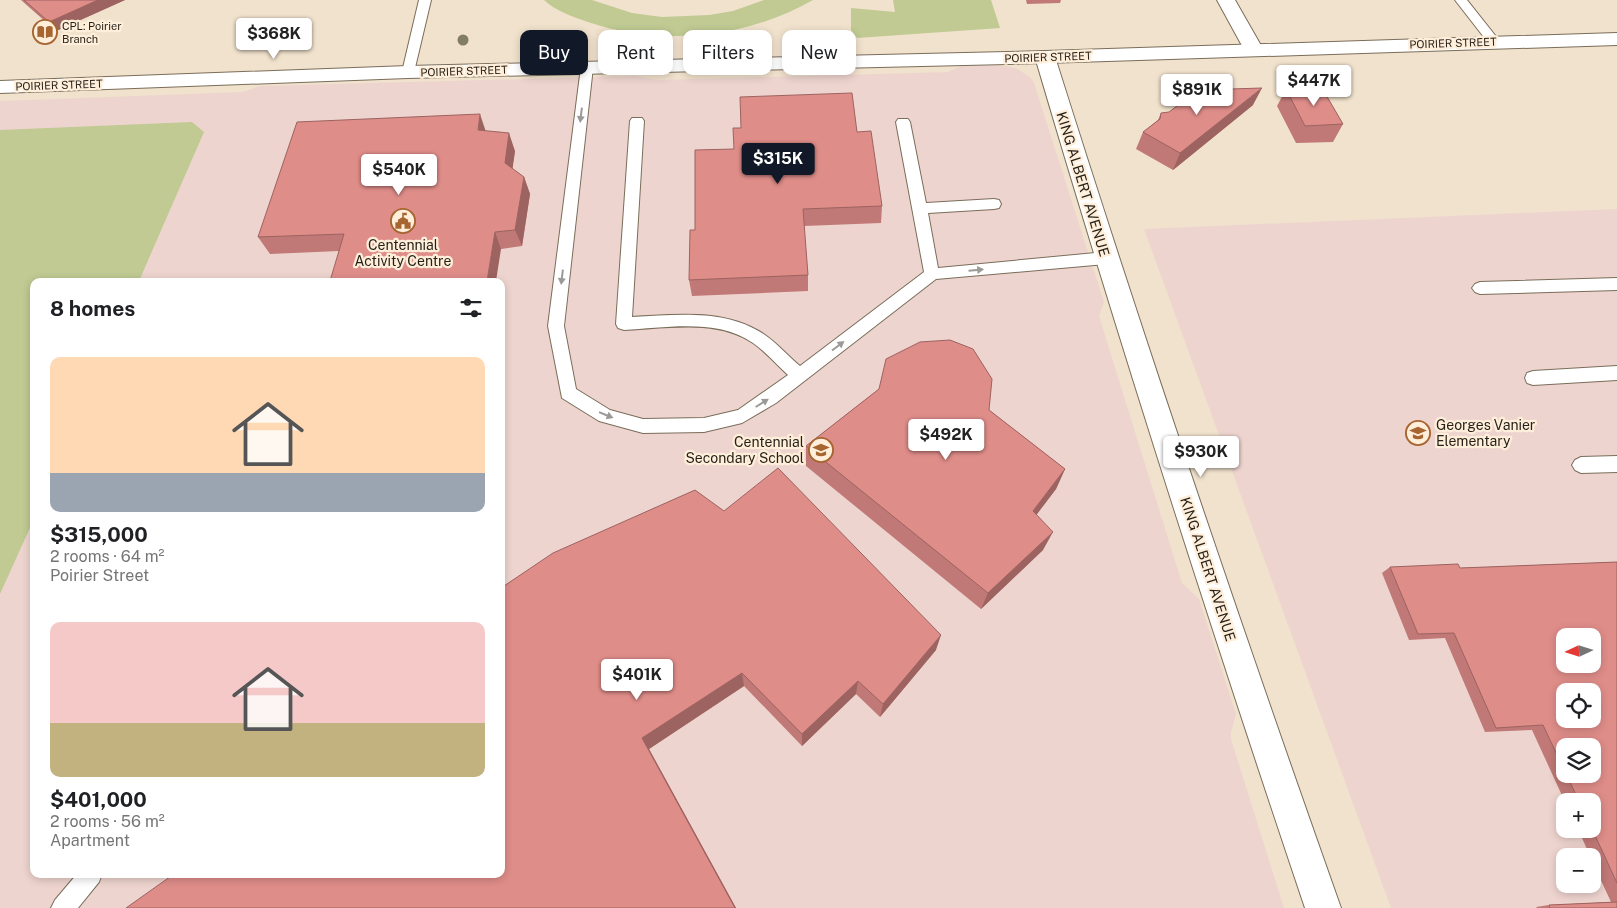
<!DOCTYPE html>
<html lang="en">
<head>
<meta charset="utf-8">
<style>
  :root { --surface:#fff; --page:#f6f6f6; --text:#202124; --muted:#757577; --accent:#111827 }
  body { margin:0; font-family:"Public Sans",sans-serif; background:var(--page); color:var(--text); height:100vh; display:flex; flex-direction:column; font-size:19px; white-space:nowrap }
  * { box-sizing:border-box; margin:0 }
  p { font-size:16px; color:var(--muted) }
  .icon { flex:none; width:28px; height:28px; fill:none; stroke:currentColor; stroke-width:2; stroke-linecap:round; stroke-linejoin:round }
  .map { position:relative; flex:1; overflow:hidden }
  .drawer { position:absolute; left:30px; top:278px; width:475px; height:600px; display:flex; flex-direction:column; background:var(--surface); border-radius:10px; box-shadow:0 2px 8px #0003 }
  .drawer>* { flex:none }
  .hud { position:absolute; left:520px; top:30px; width:475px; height:45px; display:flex; gap:10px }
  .needle { width:32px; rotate:266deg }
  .buttons { position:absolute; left:1556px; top:628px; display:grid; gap:10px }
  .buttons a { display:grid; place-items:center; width:45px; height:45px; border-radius:10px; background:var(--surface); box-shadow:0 2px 8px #0003; font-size:25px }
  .price { position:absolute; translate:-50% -42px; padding:0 11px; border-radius:5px; background:#fff; color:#222; font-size:16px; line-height:32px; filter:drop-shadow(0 1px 2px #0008) }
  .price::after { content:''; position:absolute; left:50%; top:30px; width:15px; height:11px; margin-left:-8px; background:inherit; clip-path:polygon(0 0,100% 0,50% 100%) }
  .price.active { background:var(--accent); color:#fff }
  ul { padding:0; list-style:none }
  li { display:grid; align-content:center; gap:10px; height:265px; padding:0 20px }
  li span { display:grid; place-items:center; height:155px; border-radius:10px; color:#555 }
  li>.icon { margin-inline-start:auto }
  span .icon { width:90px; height:90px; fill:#fffc; stroke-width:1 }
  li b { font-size:21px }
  h2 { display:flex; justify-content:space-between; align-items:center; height:60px; padding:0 20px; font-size:21px }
  .pill { padding:0 18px; border-radius:10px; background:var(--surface); box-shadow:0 2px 8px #0003; font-size:18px; line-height:45px }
  .pill.active { background:var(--accent); color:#fff }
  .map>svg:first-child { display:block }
  .education { fill:#eed4cf; fill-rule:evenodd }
  .green { fill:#c0ca92 }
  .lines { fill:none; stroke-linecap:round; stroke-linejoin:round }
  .lane-casing { stroke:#7a6d5a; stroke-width:2 }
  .street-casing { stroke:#7a6d5a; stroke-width:2 }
  .secondary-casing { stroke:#7a6d5a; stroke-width:2 }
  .lane { fill:#fff; fill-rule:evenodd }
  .street { fill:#fff; fill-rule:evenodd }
  .secondary { fill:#fff; fill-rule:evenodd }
  .tree { fill:#837e63 }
  .wall { fill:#c07976; fill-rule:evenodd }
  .shaded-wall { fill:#9c6360 }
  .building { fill:#df8d89; stroke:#9c6360; fill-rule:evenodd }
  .oneway { fill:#9c9a97 }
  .labels { text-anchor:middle; stroke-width:4.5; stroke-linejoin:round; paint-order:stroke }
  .far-poi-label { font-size:11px; fill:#241f17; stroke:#ffefda; text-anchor:start }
  .far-street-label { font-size:11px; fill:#241f17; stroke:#ffefda }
  .street-label { font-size:14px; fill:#241f17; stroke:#ffefda }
  .poi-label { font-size:14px; fill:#241f17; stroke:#ffefda }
</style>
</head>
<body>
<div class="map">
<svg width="1617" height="908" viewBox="0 0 1617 908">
  <rect width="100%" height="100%" fill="#f1e2cd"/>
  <path class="education" d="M996,65L1016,68L1030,77L1034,83L1104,302L1099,316L1182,583L1199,599L1236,714L1231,732V739L1284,908H0V101L243,92L260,86L635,76L658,80L948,72L961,66ZM34,281H501V874H34Z
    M1617,209V908H1391L1144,229ZM1565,636H1592V664H1565ZM1565,691H1592V719H1565ZM1565,746H1592V774H1565ZM1565,801H1592V829H1565ZM1565,856H1592V884H1565Z"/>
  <path class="green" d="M544,0H592L632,13L662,17L709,15L733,11L764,0H813C747,38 661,47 588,22C573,17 556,11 544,0Z
    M893,0H991L1000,28L857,38L851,30V8L895,12Z
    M192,122L204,132L139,281H34V519L0,594V130Z"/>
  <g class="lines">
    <defs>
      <path id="lane" d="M419,0H431L414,72L408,76L402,72Z
        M1455,0H1467L1498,39L1500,42L1498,45H1490Z
        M587,63L593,67L564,326L576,389L610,410L643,419L704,418L738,410L788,375C777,365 766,352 753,343C717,318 666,328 624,330L618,328L616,324L630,121L632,118H642L644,121L632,317C676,315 726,308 765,335C778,344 788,356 800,366L924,272L896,122L898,119H908L910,122L926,203L994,199L999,200L1001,204L999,208L994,209L928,213L938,268L1106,252L1111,254L1114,258L1111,262L1106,264L936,279L776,403L742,423L704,432L643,433L599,421L562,398L548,326L581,67Z
        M1617,278V290L1480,294L1475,292L1472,288L1475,284L1480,282Z
        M1617,366V380L1533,385L1527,383L1525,378L1527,373L1533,371Z
        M1617,456V472L1581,473L1575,470L1572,465L1575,460L1581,457Z
        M77,874H102L99,882L78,908H51L55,900Z"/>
      <path id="street" d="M1217,0H1235L1263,49L1260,53L1253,55L1246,53Z
        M1045,51L1052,53L1055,57C1145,343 1241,626 1341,908H1305C1210,626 1119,342 1035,57L1038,53Z"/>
      <path id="secondary" d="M1617,33V45L1045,63L408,78L0,93V81L408,66L1045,51Z"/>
    </defs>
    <use href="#lane" class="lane-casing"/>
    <use href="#street" class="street-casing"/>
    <use href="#secondary" class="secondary-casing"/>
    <use href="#lane" class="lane"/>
    <use href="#street" class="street"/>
    <use href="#secondary" class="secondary"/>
  </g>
  <circle class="tree" cx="463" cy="40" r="5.5"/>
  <path class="wall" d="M21,0H125L56,31Z
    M1026,0H1061L1060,3L1027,4Z
    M1286,89L1343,124L1333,142L1296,143L1277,106Z
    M1253,105L1173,170L1136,149L1143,132L1158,120L1161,113Z
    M486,131L515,151L512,169L524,177L530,194L522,246L501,249L339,251L270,254L258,237Z
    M857,132L882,206L881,223L804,226L808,275V291L692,296L689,280L695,230L734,149Z
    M879,389L989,410L1065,469L1056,489L1036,515L1043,550L981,609L806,466V446Z
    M724,511L936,650L880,717L856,694L802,746L744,686L649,749L736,908H126L501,874Z
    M1617,562V908H1537L1536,907L1549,905L1611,902L1592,861V856H1590L1578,829H1592V801L1565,802L1532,730L1485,732L1445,638L1409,640L1382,573L1390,567L1460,568ZM1565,746L1592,774H1565Z"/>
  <path class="shaded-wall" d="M98,0H125L56,31L49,22Z
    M1262,88L1253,105L1173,170L1180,153Z
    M480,114L486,132L478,130Z
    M509,133L515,151L511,180L505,163Z
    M524,177L530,194L522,246L515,230Z
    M495,232L501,249L496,281H487Z
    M1065,469L1056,489L1025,530L1033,511Z
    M1053,532L1043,550L981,609L988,593Z
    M941,635L936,650L880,717L883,704Z
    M742,673L744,686L649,749L736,908H735L642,738Z
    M858,681L856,694L802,746V734Z"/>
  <path class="building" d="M24,0H98L49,22Z
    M1262,88L1180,153L1143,132L1160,119L1161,113L1169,112L1198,90Z
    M1322,88L1343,124L1305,126L1286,89Z
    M852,93L857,132L871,131L882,206L803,209L808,275L689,280L690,230H695V150L734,149L733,128H741L740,97Z
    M480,114L478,130L509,133L505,163L524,177L515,230L495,232L487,281H330L344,234L258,237L297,122Z
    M950,340L973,349L992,379L989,410L1065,469L1033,511L1053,532L988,593L806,446L879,389L886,359L920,342Z
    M778,468L941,635L883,704L858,681L802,734L742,673L642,738L735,908H126L174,874H501V588L553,553L695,490L724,511Z
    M1617,562V883L1592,829V801H1579L1566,774H1592V746H1565V772L1543,725L1496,728L1454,633L1418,634L1390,567L1458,564L1460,568ZM1565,636H1592V664H1565ZM1565,691H1592V719H1565Z
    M1617,902V908H1550L1549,905Z"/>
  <defs><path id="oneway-solid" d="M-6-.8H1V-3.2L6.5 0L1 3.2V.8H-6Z" transform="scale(1.25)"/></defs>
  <g class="oneway">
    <use href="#oneway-solid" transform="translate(581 115) rotate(97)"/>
    <use href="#oneway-solid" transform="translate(976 270) rotate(-5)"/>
    <use href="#oneway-solid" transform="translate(562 277) rotate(97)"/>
    <use href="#oneway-solid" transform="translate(838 346) rotate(-37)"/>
    <use href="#oneway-solid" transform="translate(762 403) rotate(-32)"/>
    <use href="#oneway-solid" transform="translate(606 415) rotate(22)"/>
  </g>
  <defs>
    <symbol id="library-ring" viewBox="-11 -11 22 22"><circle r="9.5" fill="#ffefda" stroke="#a76531" stroke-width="1.5"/><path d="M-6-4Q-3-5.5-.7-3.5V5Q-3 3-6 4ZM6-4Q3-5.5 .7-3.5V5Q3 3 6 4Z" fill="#a76531"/></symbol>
    <symbol id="civic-ring" viewBox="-11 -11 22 22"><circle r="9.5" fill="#ffefda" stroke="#a76531" stroke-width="1.5"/><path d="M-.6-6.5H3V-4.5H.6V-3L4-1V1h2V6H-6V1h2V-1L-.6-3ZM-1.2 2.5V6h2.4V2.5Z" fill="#a76531"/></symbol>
    <symbol id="school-ring" viewBox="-11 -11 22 22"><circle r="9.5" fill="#ffefda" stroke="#a76531" stroke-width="1.5"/><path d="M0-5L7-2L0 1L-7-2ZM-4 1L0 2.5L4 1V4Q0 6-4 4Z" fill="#a76531"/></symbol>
  </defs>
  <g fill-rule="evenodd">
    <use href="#library-ring" x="31" y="18" width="28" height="28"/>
    <use href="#civic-ring" x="389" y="207" width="28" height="28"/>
    <use href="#school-ring" x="1404" y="419" width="28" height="28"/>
    <use href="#school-ring" x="807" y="436" width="28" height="28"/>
  </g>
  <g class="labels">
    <g class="far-poi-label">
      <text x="62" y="30">CPL: Poirier<tspan x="62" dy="13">Branch</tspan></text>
    </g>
    <g class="far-street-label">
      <text transform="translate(1453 43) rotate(-2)" y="4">POIRIER STREET</text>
      <text transform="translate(1048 57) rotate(-2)" y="4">POIRIER STREET</text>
      <text transform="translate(464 71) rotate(-2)" y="4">POIRIER STREET</text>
      <text transform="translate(59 85) rotate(-2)" y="4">POIRIER STREET</text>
    </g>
    <g class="street-label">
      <text transform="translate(1083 184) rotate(73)" y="5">KING ALBERT AVENUE</text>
      <text transform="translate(1208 569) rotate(72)" y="5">KING ALBERT AVENUE</text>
    </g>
    <g class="poi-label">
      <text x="403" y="250">Centennial<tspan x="403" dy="16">Activity Centre</tspan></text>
      <text x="1436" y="430" text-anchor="start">Georges Vanier<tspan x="1436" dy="16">Elementary</tspan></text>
      <text x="804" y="447" text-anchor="end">Centennial<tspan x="804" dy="16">Secondary School</tspan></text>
    </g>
  </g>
</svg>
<div class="buttons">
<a><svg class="needle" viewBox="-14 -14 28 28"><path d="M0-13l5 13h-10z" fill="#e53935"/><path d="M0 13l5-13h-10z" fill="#757577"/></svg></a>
<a><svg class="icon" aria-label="locate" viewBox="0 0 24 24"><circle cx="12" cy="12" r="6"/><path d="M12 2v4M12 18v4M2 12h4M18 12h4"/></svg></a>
<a><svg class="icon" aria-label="layers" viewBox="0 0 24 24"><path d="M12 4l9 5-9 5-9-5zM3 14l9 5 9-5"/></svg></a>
<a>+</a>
<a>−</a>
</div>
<b class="price" style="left:274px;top:60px">$368K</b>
<b class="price" style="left:1314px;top:107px">$447K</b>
<b class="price" style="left:1197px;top:116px">$891K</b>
<b class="price active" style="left:778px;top:185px">$315K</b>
<b class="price" style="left:399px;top:196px">$540K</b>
<b class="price" style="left:946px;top:461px">$492K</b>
<b class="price" style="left:1201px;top:478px">$930K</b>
<b class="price" style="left:637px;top:701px">$401K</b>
<div class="hud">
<a class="pill active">Buy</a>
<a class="pill">Rent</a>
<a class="pill">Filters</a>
<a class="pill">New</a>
</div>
<section class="drawer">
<h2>8 homes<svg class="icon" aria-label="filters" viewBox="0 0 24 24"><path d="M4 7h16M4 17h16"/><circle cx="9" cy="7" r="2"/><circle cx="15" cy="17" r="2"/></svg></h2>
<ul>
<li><span style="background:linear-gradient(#ffd9b3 75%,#9aa5b1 0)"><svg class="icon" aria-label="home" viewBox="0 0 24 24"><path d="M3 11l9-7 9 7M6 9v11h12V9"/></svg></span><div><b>$315,000</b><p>2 rooms · 64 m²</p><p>Poirier Street</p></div></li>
<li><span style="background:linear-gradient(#f6c9c9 65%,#c2b280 0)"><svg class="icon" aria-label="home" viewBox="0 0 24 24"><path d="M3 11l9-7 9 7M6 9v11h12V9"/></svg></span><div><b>$401,000</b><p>2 rooms · 56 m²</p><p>Apartment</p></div></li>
</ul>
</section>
</div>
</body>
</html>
